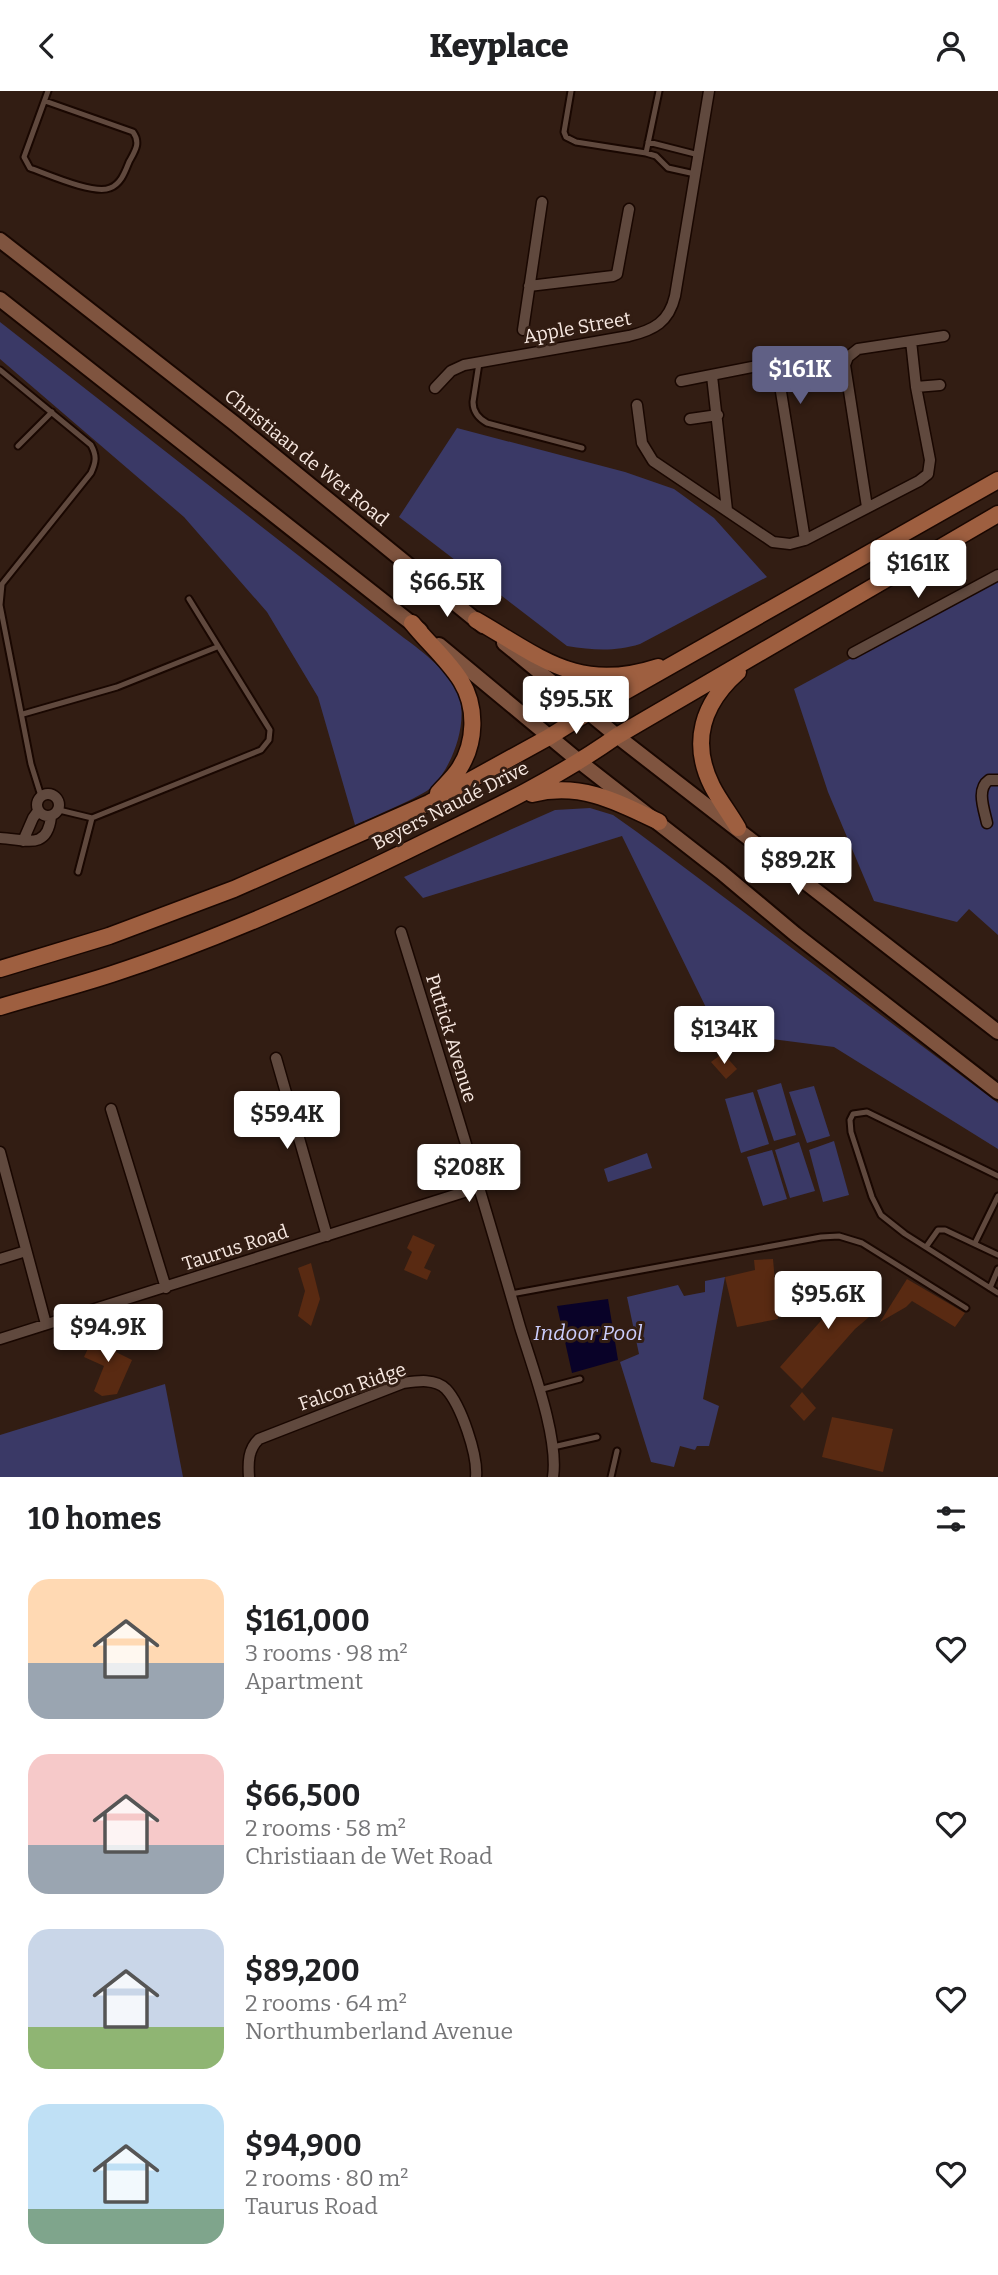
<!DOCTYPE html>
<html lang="en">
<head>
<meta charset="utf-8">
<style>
  :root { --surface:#fff; --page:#f2f2f2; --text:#202124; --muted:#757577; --accent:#606085 }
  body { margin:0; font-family:Bitter,serif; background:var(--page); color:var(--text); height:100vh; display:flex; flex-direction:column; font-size:26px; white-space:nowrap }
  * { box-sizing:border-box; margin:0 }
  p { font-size:23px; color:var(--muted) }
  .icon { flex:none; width:38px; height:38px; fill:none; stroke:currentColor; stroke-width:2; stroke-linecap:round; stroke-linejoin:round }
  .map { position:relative; height:1386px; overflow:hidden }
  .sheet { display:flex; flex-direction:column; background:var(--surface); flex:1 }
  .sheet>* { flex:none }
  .price { position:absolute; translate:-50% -60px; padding:0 16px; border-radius:7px; background:#fff; color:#222; font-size:23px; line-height:46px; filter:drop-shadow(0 2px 4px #0008) }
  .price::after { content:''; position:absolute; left:50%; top:42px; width:21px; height:16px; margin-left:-10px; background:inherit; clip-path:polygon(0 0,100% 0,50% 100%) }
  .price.current { background:var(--accent); color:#fff }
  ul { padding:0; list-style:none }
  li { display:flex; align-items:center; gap:21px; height:175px; padding:0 28px }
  li span { display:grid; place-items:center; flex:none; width:196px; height:140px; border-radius:21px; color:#555 }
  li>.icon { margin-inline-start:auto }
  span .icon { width:84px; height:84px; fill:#fffc; stroke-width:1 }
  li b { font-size:30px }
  h2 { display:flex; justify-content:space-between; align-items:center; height:84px; padding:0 28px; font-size:30px }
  header { display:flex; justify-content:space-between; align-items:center; height:91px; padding:0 28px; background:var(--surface); font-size:32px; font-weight:800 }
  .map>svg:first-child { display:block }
  .green { fill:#3a3966 }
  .water { fill:#090228 }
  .building { fill:#592a12 }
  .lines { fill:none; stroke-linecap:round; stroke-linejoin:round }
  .lane-casing { stroke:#190701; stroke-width:9 }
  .street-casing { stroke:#190701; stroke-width:13 }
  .secondary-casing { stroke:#190701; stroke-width:18 }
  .primary-casing { stroke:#190701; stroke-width:19 }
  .lane { stroke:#60493e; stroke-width:5 }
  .street { stroke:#60493e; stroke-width:10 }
  .secondary { stroke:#7f543f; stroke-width:14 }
  .primary { stroke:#9e5f40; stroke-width:16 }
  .labels { text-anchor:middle; stroke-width:6; stroke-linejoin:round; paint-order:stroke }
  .street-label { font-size:19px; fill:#f7e8e1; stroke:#321d13 }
  .water-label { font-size:21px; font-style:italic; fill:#cccefd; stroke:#321d13 }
</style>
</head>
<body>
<header><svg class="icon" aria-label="back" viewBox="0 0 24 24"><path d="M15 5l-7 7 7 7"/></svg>Keyplace<svg class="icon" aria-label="person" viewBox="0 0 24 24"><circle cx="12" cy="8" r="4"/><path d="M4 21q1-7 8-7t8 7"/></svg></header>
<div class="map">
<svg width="998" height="1386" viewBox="0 0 998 1386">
  <rect width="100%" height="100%" fill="#321d13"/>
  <path class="green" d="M0,231L404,547C422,560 452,583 459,605C468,633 452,676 432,696C423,705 370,727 355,734L318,606L267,521L184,426L0,268Z
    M457,337L625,381L674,398L714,427L767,486L640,553C614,561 593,559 567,555L399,426Z
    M998,488V844L969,818L957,831L874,810L828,701L794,598Z
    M590,717L613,724L637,741L998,1012V1058L834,956L718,941L622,745L423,807L404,786L555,719Z
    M781,992L796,1044L774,1050L757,999Z
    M814,995L830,1045L807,1052L789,1001Z
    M753,1001L769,1053L741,1062L725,1008Z
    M834,1050L849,1104L823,1111L809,1059Z
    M799,1051L815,1100L790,1107L775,1059Z
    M772,1059L787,1108L763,1115L747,1066Z
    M647,1062L652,1077L608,1091L604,1078Z
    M725,1186L703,1308L719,1315L709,1355H697L695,1359L680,1355L674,1376L651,1371L620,1271L639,1263L627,1206L678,1194L684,1205L705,1201V1190Z
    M165,1293L183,1386H0V1344Z"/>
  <path class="water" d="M608,1208L618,1269L572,1282L557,1215Z"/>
  <path class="building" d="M723,962L737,978L726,988L711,971Z
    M413,1144L435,1154L424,1177L431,1180L427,1189L404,1179L412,1161L407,1157Z
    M773,1168L775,1191L788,1188V1205L777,1209L778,1228L737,1236L725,1186L755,1179L754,1169Z
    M311,1172L320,1208L311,1235L298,1225L305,1200L298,1177Z
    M840,1181L875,1221L855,1238L802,1298L780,1276L834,1215L821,1202Z
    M907,1188L965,1222L955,1236L912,1210L906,1216L880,1231Z
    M100,1240L116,1246L114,1251L119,1254L116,1261L132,1269L117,1303L102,1305L94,1300L104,1275L84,1266L91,1251L95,1252Z
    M802,1301L816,1317L804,1330L790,1315Z
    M832,1326L893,1338L883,1381L822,1366Z"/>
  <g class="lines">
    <defs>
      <path id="lane" d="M571,0L564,41L566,46L576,51L646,62L659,0
        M45,10L133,41C141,52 135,60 129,71C125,81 121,93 110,97C94,104 47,83 30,77L24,66L48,0
        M648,51L699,64
        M646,62L656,65L668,77L695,83
        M479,272L473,311C473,321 478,327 487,332L582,357
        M0,279L91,354C97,365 96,371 91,382L2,493L0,514L31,673L41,705
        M18,355L52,321
        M23,623L117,596L217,556
        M59,719L92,727L261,659L269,649L270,639L189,508
        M78,781L92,727
        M998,1085L867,1021L853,1023L850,1029L851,1041L872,1106L881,1124L905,1143L998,1202
        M975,1152L998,1105
        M926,1156L938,1139H945L998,1164
        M990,1197L998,1178
        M511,1203L821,1146L839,1145L862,1152L966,1217
        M539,1299L580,1288
        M553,1356L597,1346
        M611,1386L617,1360"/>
      <path id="street" d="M529,195L613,185L617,183L629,118
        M523,239L542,111
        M911,250L944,245
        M712,285L727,419
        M681,290L767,273L777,276L805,449
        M916,296L940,294
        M435,297L451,280L464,274L629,245C654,239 669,231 675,205L709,0
        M637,314L642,352L653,370L773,451L790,453L805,449L919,390L928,383L930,369L916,296L911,250L858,258L848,266L845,274L867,416
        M690,328L718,324
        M853,562L998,484
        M37 714a11 11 0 1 1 22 0a11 11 0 1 1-22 0Z
        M987,732C984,718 976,698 989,689H998
        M0,747C25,748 47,760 51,726
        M23,750L33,727L38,720
        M401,841C442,973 482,1104 520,1236C532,1275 559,1347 553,1386
        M276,967L327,1145
        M111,1018L166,1197
        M0,1061L46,1233
        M0,1168L26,1160
        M0,1248L480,1096
        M249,1386C248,1372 248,1358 259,1348L403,1292C417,1290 435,1287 446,1298C461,1314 478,1364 476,1386"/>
      <path id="secondary" d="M0,149L234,332L483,535
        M0,208L420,539
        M504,552L617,645L998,941
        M439,554L580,671L721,781L795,843L998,1001"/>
      <path id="primary" d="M476,529C542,567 578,602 658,576
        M412,532C427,551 448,569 461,590C477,616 476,652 459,678C454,686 445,694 438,702
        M738,581C703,612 690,651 712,695C719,709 730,723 738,737
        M532,703C580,691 616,710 659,731
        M0,878L109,845L234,798L429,712L549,646L589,621L998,389
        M0,916C37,905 75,895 112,883C222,847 328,799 431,748C495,717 559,686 617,645L998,423"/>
    </defs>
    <use href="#lane" class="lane-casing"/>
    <use href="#street" class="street-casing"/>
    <use href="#secondary" class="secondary-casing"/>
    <use href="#primary" class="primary-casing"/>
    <use href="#lane" class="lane"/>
    <use href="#street" class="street"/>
    <use href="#secondary" class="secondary"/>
    <use href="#primary" class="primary"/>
  </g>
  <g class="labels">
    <g class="street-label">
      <text transform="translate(577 236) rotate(-10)" y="7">Apple Street</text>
      <text transform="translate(307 366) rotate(39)" y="7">Christiaan de Wet Road</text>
      <text transform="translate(450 714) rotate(-27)" y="7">Beyers Naudé Drive</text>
      <text transform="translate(452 947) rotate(73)" y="7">Puttick Avenue</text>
      <text transform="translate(235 1156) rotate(-18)" y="7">Taurus Road</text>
      <text transform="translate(352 1295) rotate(-19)" y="7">Falcon Ridge</text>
    </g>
    <g class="water-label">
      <text x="588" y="1249">Indoor Pool</text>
    </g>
  </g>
</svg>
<b class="price current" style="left:800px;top:315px">$161K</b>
<b class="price" style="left:918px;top:509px">$161K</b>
<b class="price" style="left:447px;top:528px">$66.5K</b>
<b class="price" style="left:576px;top:645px">$95.5K</b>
<b class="price" style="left:798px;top:806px">$89.2K</b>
<b class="price" style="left:724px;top:975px">$134K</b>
<b class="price" style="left:287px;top:1060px">$59.4K</b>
<b class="price" style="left:469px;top:1113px">$208K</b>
<b class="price" style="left:828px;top:1240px">$95.6K</b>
<b class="price" style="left:108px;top:1273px">$94.9K</b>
</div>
<section class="sheet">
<h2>10 homes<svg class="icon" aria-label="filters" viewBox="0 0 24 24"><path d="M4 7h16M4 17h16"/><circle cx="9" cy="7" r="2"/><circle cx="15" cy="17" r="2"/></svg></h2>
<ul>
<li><span style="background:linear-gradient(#ffd9b3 60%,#9aa5b1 0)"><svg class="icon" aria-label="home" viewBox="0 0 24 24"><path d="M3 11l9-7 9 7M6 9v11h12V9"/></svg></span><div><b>$161,000</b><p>3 rooms · 98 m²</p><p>Apartment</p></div><svg class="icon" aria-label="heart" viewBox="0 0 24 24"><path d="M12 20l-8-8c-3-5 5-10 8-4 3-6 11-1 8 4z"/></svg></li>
<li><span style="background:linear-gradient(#f6c9c9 65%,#9aa5b1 0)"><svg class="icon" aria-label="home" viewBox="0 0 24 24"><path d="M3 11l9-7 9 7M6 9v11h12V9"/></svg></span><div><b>$66,500</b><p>2 rooms · 58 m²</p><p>Christiaan de Wet Road</p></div><svg class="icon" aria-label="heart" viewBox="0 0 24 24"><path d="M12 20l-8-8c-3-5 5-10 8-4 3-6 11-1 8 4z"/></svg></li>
<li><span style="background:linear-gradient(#c9d6e8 70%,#8fb573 0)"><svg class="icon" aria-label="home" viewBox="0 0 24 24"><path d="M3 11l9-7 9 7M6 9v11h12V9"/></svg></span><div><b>$89,200</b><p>2 rooms · 64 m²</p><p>Northumberland Avenue</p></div><svg class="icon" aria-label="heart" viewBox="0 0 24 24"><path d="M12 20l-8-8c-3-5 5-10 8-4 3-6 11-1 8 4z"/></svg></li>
<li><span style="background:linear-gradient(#bfe0f5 75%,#7fa58c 0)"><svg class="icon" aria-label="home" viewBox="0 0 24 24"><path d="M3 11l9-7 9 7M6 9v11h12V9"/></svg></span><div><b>$94,900</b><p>2 rooms · 80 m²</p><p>Taurus Road</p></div><svg class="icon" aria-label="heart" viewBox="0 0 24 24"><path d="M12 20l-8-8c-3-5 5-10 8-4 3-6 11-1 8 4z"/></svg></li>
</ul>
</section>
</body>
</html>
